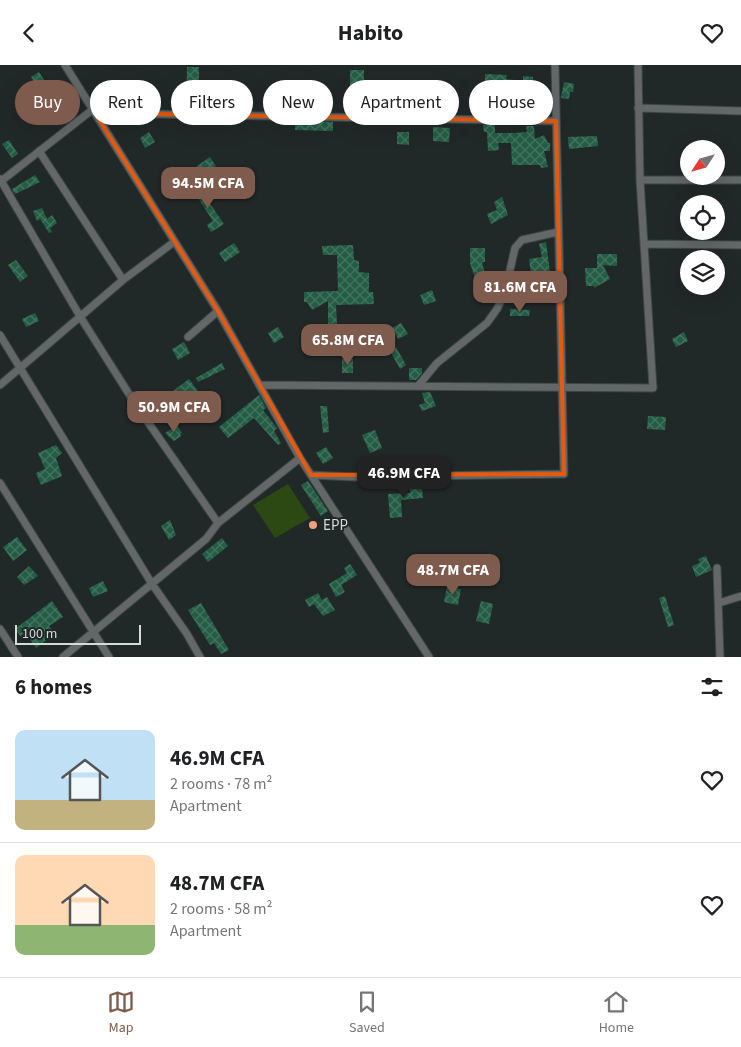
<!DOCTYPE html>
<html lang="en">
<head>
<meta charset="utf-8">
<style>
  :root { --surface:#fff; --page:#f2f2f2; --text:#202124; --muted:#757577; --line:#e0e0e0; --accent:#7e5b4c }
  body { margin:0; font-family:"Source Sans 3",sans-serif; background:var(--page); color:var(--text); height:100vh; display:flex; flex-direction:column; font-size:19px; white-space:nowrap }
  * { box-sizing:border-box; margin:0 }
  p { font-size:16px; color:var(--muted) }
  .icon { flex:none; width:28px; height:28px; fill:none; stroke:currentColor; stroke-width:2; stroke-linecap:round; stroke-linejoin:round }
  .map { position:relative; height:592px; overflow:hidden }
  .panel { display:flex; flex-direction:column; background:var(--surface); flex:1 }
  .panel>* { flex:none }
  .guide { position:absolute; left:15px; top:15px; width:711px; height:45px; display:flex; gap:10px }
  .needle { width:32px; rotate:234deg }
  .controls { position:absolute; left:680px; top:75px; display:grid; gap:10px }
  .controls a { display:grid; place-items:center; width:45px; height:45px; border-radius:50%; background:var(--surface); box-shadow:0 5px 20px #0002; font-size:25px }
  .scale { position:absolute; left:15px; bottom:12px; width:126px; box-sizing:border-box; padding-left:5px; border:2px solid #d5dbda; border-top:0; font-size:14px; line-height:18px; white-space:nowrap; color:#d5dbda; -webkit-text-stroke:4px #212928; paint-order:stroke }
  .price { position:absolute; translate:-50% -42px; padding:0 11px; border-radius:10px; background:var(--accent); color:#fff; font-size:16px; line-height:32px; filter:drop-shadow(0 1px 2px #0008) }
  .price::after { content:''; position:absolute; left:50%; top:30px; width:15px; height:11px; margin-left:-8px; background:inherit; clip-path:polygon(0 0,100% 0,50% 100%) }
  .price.current { background:#222; color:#fff }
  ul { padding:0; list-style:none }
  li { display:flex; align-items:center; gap:15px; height:125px; padding:0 15px }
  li+li { border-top:1px solid var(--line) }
  li span { display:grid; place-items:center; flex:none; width:140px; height:100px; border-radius:10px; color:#555 }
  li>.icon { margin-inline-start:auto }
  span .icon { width:60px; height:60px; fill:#fffc; stroke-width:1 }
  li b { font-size:21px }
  h2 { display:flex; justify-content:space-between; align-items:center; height:60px; padding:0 15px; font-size:21px }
  .tag { padding:0 18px; border-radius:22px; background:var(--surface); box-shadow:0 5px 20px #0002; font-size:18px; line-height:45px }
  .tag.current { background:var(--accent); color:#fff }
  header { display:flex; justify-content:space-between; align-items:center; height:65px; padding:0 15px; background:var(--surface); font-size:22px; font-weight:700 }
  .tab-bar { display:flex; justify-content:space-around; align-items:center; height:70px; border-top:1px solid var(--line); background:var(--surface); font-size:14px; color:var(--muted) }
  .tab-bar a { display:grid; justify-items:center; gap:2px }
  .tab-bar .current { color:var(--accent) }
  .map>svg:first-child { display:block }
  .pitch { fill:#2c4813 }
  .building { fill:url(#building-cross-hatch) }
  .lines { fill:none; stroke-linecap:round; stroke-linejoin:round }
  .street-casing { stroke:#3e4544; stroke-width:9 }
  .street { stroke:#636768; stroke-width:7 }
  .marked { fill:none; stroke:#e8590c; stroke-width:4; stroke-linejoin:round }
  .poi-dot { fill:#f1a17d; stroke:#212928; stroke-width:2 }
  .labels { text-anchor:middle; stroke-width:4; stroke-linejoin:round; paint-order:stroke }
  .poi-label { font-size:15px; fill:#d5dbda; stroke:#212928; text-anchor:start }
</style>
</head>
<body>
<header><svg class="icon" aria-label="back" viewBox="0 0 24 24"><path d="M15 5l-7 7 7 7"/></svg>Habito<svg class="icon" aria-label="heart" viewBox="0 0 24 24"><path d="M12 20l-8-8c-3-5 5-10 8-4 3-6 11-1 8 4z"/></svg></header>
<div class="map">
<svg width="741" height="592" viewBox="0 0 741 592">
  <defs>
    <pattern id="building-cross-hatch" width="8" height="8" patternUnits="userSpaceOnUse" patternTransform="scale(1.25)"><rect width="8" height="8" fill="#245d45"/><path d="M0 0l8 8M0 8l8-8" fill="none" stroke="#43745f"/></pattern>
  </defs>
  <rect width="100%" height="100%" fill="#212928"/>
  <path class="pitch" d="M288,419L310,453L275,473L253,440Z"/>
  <path class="building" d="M187,2H199V41H186Z
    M350,5H364V26L350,25Z
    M39,7L46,18L38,23L31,12Z
    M485,9L507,10L506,14L523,16V11L533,12V17L540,18L539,23L520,22L517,37H524V50L484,49Z
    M564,17L574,19L573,27H570L569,34L561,33Z
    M295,57H333V66L295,65Z
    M483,60H495V68H514L527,67L526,61H534L535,74L544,70L548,78H550V86H544L548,102L541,103L540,100H512L511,78H498L499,85L488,86L487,67H484Z
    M433,62L450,63L449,77L433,76Z
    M149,67L155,77L145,83L140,73Z
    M397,67H409V80L397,79Z
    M597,71L598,81L569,84L568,72Z
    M9,75L18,89L12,93L2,79Z
    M210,92L216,101L196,115L190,106Z
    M35,110L40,117L15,129L12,124Z
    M195,117L224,159L211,167L207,160L213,156L190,121Z
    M502,132L508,150L491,159L487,149L497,145L494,137Z
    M42,143L47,154L52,150L57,158L50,163L52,167L49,168L40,154L37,156L33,146Z
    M546,177L550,208L531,209L529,194L542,192L539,179Z
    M234,178L240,187L225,197L219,188Z
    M353,180L354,195L359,196V207L369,208V227H373L374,239L336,240L337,261H328V236L312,245L307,237H304V227L338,226L337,190H323L322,181Z
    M470,183H485V197H482L487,217L477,219L470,198Z
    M597,189H617V201L603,200L610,214L594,223V221H586L585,203H597Z
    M16,195L28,211L20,217L8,200Z
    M432,225L436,236L424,240L420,230Z
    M510,244L530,245L529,251H510Z
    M35,248L39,256L26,262L22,254Z
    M401,258L408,269L398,274L392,263Z
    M278,262L284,272L274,278L268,268Z
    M684,267L688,276L676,282L672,274Z
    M184,277L190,288L178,295L172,284Z
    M396,282L406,300L400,304L390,286Z
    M342,294H353V308H342Z
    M222,298L225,304L198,317L196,313Z
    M409,303H422V308L416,315H409Z
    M189,314L200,329L180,344L169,329Z
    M430,327L436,341L422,346L419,340L425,338L422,328Z
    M259,330L266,343L263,345L277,363L274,366L281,378L278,380L254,353L228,373L219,362Z
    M320,341H327L329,367L323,368Z
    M648,351L666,352L665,365L647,364Z
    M177,360L182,368L180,369L181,371L174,376L165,368Z
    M375,365L382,383L370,388L362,370Z
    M56,380L62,388L56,393L62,411L41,420L36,408L45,404L38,388Z
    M326,382L333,393L323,399L316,388Z
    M308,416L328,446L321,451L301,420Z
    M421,416L423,433L401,435L402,452L390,453L388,429L410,428L409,417Z
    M170,455L176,470L169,475L161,461Z
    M17,472L27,485L13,496L3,482Z
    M222,473L228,481L208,497L202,489Z
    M706,491L712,505L696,512L692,501L700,498L698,494Z
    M350,499L357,510L341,520L345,527L336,532L329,519L347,508L344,503Z
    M29,501L38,511L24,520L17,512Z
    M103,516L108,526L93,532L89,523Z
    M447,522L461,524L458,540L444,537Z
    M318,528L322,535L327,532L335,545L323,551L314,539L309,542L305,535Z
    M665,531L674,560L668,562L659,533Z
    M52,536L63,552L49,561L55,568L36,583L27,570L22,573L15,564Z
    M481,536L493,539L489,559L476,556Z
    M201,538L229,585L221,589L214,578L210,580L188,545Z"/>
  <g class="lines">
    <defs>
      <path id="street" d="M65,0L218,246L300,393L429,592
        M638,43L741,46
        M95,48L556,56
        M39,86L123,215
        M0,114L81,253L134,337L218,458
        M640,115H741
        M0,117L92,45
        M645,179L741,180
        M0,270L152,519L187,569L200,592
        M188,272L218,246
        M0,320L123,215L174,177
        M259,320L653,323L640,115L638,0
        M418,321L437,298L487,258L497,244L505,227L515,183L522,175L558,167
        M311,410L354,412L564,409L555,0
        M0,418L109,592
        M717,503L720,592
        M719,538L741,531
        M0,564L18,592
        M63,592L206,474L218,458L300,393"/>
    </defs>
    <use href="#street" class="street-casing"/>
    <use href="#street" class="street"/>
  </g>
  <path class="marked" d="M95,48L556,56L564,409L311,410L218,246Z"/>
  <circle class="poi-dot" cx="313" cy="460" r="5"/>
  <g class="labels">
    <g class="poi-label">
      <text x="323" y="465">EPP</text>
    </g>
  </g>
</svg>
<div class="controls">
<a><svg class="needle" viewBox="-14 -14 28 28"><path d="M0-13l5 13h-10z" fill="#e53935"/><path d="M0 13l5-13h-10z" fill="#757577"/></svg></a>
<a><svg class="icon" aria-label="locate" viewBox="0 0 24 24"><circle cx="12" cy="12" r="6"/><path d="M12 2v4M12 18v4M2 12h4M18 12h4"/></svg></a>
<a><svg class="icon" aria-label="layers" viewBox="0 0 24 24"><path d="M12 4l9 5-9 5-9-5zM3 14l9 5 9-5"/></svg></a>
</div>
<div class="scale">100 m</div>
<b class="price" style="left:208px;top:144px">94.5M CFA</b>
<b class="price" style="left:520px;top:248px">81.6M CFA</b>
<b class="price" style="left:348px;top:301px">65.8M CFA</b>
<b class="price" style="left:174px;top:368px">50.9M CFA</b>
<b class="price current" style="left:404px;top:434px">46.9M CFA</b>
<b class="price" style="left:453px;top:531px">48.7M CFA</b>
<div class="guide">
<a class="tag current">Buy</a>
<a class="tag">Rent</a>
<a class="tag">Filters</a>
<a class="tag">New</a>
<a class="tag">Apartment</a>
<a class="tag">House</a>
</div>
</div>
<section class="panel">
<h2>6 homes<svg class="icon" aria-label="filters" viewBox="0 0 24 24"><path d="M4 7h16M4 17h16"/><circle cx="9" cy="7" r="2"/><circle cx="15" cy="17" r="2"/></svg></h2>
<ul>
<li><span style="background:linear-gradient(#bfe0f5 70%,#c2b280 0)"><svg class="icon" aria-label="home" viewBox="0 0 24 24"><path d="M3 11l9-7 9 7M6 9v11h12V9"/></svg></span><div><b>46.9M CFA</b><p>2 rooms · 78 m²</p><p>Apartment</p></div><svg class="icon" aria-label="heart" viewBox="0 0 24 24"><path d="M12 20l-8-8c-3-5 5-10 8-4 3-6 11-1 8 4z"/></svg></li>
<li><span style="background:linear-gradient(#ffd9b3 70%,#8fb573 0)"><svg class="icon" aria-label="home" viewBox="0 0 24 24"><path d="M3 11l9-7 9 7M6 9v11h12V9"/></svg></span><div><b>48.7M CFA</b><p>2 rooms · 58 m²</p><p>Apartment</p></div><svg class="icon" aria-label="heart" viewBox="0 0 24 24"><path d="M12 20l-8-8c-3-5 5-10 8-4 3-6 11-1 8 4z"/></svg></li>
</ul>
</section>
<nav class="tab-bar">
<a class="current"><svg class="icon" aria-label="map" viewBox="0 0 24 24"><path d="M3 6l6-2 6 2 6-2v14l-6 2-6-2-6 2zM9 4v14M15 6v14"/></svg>Map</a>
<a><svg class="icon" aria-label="saved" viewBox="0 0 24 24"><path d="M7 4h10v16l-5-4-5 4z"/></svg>Saved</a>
<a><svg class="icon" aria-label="home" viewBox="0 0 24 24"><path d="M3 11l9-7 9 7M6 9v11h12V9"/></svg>Home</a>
</nav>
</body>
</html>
